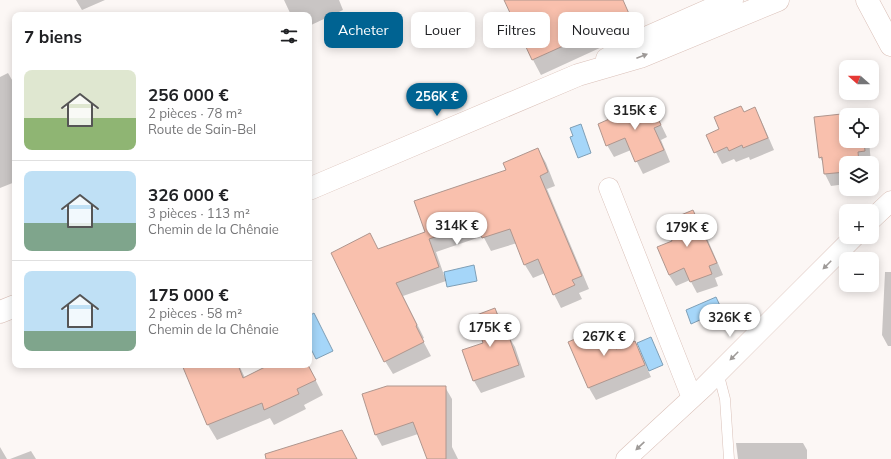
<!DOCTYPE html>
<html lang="fr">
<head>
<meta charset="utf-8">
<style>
  :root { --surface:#fff; --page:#f6f6f6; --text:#202124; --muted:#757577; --line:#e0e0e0; --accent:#006392 }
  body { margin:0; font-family:Mulish,sans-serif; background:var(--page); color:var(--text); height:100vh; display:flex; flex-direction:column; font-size:15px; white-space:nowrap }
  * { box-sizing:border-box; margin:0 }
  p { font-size:13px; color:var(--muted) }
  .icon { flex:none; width:22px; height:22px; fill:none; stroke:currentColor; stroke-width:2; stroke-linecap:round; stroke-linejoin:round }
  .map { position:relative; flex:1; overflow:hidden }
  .panel { position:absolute; left:12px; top:12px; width:300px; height:356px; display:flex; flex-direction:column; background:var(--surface); border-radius:8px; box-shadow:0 2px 10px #0003 }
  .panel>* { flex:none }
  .hud { position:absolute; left:324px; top:12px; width:380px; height:36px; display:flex; gap:8px }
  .needle { width:26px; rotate:291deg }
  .buttons { position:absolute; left:839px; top:60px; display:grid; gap:8px }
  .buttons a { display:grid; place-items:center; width:40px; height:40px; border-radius:8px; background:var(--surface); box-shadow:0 2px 10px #0003; font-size:20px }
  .price { position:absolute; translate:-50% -34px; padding:0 9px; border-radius:14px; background:#fff; color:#222; font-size:13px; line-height:26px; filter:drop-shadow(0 1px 2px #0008) }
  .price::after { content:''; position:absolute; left:50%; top:24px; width:12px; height:9px; margin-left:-6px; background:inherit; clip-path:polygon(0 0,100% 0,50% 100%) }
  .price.current { background:var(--accent); color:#fff }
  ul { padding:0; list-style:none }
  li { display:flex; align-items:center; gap:12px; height:100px; padding:0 12px }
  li+li { border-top:1px solid var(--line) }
  li span { display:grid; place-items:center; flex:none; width:112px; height:80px; border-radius:8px; color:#555 }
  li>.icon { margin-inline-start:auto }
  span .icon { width:48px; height:48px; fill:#fffc; stroke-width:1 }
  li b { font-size:17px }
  h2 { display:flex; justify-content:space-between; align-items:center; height:48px; padding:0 12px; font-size:17px }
  .pill { padding:0 14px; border-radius:8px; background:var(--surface); box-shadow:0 2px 10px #0003; font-size:14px; line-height:36px }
  .pill.current { background:var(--accent); color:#fff }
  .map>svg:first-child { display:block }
  .water { fill:#a5d6f9; stroke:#7f9fb6 }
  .shadow { fill:#0003 }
  .building { fill:#f9c0ad; stroke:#af968e }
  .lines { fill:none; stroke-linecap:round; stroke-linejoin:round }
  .service-casing { stroke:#dac0b8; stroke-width:11 }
  .minor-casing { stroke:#dac0b8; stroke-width:21 }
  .tertiary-casing { stroke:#dac0b8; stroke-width:23 }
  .secondary-casing { stroke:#dac0b8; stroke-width:23 }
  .service { stroke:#fff; stroke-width:10 }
  .minor { stroke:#fff; stroke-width:20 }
  .tertiary { stroke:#fff; stroke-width:22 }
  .secondary { stroke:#fff; stroke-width:22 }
  .oneway { fill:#9e9a98 }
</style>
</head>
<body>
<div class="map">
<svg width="891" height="459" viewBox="0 0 891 459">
  <rect width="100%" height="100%" fill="#fcf7f5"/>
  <path class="water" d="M581,124L591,153L578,158L570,137L573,136L570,128Z
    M474,265L477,281L447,287L444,272Z
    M716,297L722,310L691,324L686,310Z
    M314,313L333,351L316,359L309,345V316Z
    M651,337L663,365L649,371L637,343Z"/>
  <path class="shadow" d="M76,0H105L82,10Z
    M284,0H339L343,10L309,26V15H291Z
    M505,0H596L615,41L541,75L533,60Z
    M8,73L15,85V182L0,188V77Z
    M650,102L667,137L661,140L670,162L643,174L631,150L614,157L607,145Z
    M754,109L761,120L774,150L750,160L749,157L736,162L734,159L722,164L707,135L720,130L744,113Z
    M860,113L861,115H846V141H869L871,163H846V184L831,186L825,174L823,163L820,157L815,118Z
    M538,149L546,163L555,186L547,189L589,289L579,293L582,299L561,308L554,294L545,273L533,278L525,265L517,243L491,251L483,236L436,252L446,281L403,296L424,338L422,339L431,356L393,374L385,361L378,250L426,232L507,170Z
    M693,211L700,222L723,275L715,278L718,286L697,293L690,280L676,286L669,275L673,241Z
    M885,272H891V346H888L882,335Z
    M495,309L502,321L507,335H508L515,347L525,377L481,393L474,381L463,351L484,343Z
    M605,327L617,350L634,342L641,354L651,377L596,400L589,388L569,342Z
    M183,365H239L245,378L271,365H308L323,395L304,405L306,409L274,425L270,418L217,440L208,425Z
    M445,387L452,399V447L458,459H428L418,434L382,446L376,435Z
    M736,443H803L807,450V459H738Z
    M0,447L7,459H0Z
    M31,451L36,459H10Z"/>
  <path class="building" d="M504,0H623L630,16L532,60Z
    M650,101L661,125L654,128L664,150L635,162L625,138L606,146L598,124Z
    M741,106L744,112L755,107L768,138L743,148L742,145L729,151L727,147L714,153L706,135L719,129L714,117Z
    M860,112L861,115H846V141H864L865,151L858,152L859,163H846V172L824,174L822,157L819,158L814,117Z
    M538,148L548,172L540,176L582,276L572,280L575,285L553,295L538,259L524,265L510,229L482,238L477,223L429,239L439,267L396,283L417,325L416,326L424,342L384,362L331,253L370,233L378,249L425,232L414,201L506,170L503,163Z
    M693,210L717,263L709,266L712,274L690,282L684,268L669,275L657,247L672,241L664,222Z
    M495,308L505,335L508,334L519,365L473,381L462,350L483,343L474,316Z
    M605,326L616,349L635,341L645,365L588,388L568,342Z
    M182,365H238L243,378L269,365H308L316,380L297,389L299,394L264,410L262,403L207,425Z
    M387,386H446V459H427L413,422L375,435L362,394Z
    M342,430L357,459H266L265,454Z"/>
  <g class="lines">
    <defs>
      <path id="service" d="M718,372L725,399L729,459"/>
      <path id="minor" d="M609,188L692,398
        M872,219L891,201
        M626,459L704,387L854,237"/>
      <path id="tertiary" d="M867,0L891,45"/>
      <path id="secondary" d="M607,59L632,44L732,0
        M309,189L578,75L640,57L778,0
        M0,312L15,306"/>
    </defs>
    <use href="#service" class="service-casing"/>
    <use href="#minor" class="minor-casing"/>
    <use href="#tertiary" class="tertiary-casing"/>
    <use href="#secondary" class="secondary-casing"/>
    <use href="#service" class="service"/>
    <use href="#minor" class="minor"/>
    <use href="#tertiary" class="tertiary"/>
    <use href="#secondary" class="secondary"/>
  </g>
  <defs><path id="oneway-solid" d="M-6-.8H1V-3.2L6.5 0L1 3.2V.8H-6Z"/></defs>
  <g class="oneway">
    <use href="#oneway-solid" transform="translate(642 56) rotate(-21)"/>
    <use href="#oneway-solid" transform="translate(827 265) rotate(135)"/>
    <use href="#oneway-solid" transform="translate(734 356) rotate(135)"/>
    <use href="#oneway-solid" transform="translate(640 446) rotate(137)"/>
  </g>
</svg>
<div class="buttons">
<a><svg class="needle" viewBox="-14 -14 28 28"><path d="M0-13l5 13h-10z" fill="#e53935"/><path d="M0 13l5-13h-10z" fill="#757577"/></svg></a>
<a><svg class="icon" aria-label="locate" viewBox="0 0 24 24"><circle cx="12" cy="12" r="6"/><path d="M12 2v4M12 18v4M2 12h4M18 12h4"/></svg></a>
<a><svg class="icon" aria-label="layers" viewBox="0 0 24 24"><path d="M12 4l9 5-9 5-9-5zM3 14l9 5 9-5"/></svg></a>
<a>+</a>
<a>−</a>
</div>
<b class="price current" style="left:437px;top:117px">256K €</b>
<b class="price" style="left:635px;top:131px">315K €</b>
<b class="price" style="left:457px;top:246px">314K €</b>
<b class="price" style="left:687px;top:248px">179K €</b>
<b class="price" style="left:730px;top:338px">326K €</b>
<b class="price" style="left:490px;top:348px">175K €</b>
<b class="price" style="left:604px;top:357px">267K €</b>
<div class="hud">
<a class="pill current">Acheter</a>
<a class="pill">Louer</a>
<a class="pill">Filtres</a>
<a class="pill">Nouveau</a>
</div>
<section class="panel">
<h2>7 biens<svg class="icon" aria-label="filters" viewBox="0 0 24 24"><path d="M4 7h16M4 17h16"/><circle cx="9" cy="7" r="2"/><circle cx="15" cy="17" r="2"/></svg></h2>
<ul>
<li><span style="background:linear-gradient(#dfe7d0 60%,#8fb573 0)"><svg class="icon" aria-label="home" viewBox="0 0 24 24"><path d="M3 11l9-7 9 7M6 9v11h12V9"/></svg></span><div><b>256 000 €</b><p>2 pièces · 78 m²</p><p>Route de Sain-Bel</p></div></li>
<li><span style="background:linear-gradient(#bfe0f5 65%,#7fa58c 0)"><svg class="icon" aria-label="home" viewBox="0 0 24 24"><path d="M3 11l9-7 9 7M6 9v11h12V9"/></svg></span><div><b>326 000 €</b><p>3 pièces · 113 m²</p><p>Chemin de la Chênaie</p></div></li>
<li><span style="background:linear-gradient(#bfe0f5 75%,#7fa58c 0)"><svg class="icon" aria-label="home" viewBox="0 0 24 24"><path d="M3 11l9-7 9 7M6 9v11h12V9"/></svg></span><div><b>175 000 €</b><p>2 pièces · 58 m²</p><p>Chemin de la Chênaie</p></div></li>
</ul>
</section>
</div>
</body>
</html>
